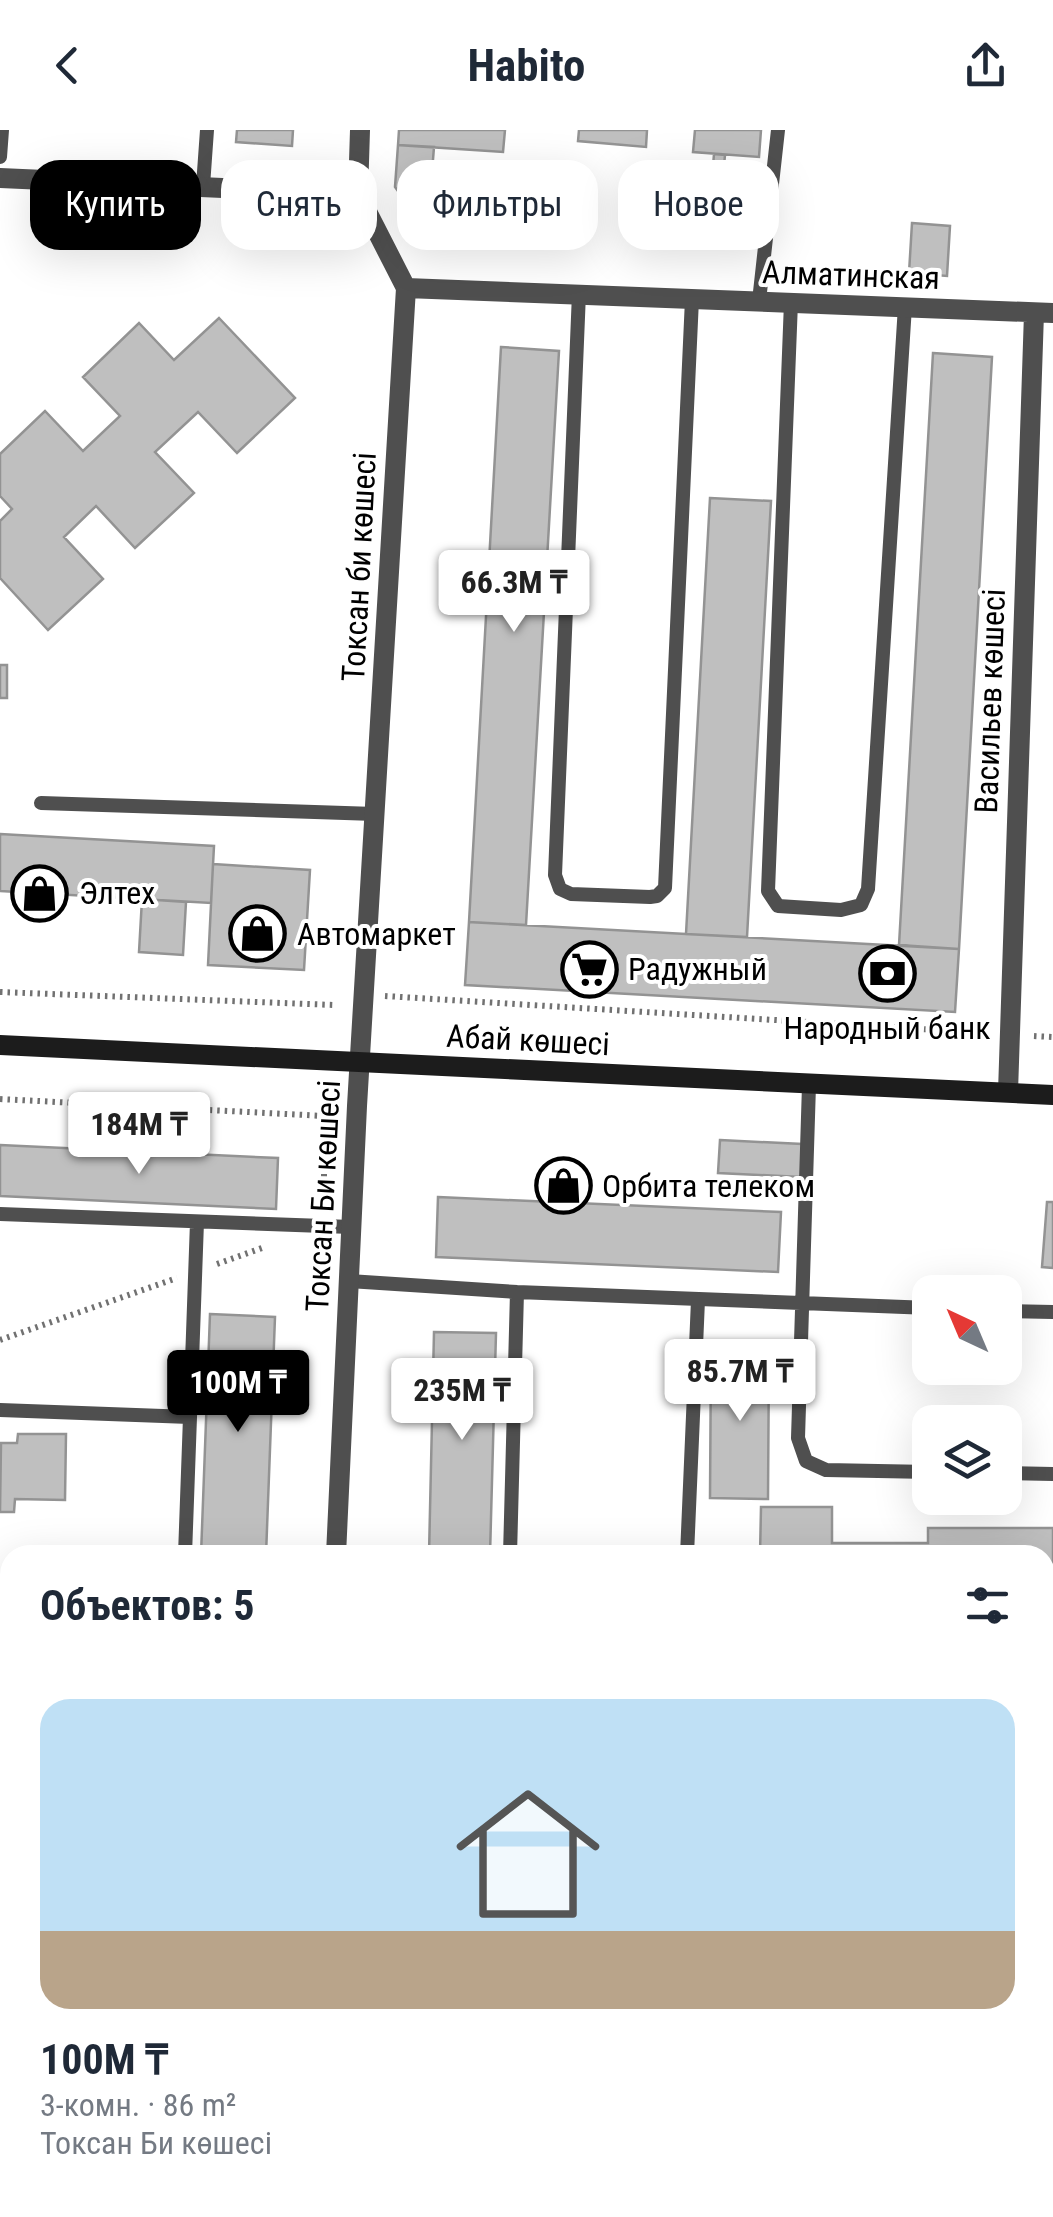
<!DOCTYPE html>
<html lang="ru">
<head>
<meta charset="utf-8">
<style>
  :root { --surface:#fff; --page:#f2f2f3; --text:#1f2937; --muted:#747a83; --accent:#000 }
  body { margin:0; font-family:"Roboto Condensed",sans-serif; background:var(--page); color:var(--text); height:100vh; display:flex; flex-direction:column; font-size:38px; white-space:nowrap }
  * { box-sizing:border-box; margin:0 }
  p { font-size:32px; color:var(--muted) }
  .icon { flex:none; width:55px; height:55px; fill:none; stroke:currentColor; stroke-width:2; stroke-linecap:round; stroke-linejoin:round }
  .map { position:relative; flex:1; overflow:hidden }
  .side { position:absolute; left:0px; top:1415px; width:1055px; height:672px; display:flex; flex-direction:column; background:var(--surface); border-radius:30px 30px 0 0; box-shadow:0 10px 40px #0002 }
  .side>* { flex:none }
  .guide { position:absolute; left:30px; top:30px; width:995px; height:90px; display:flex; gap:20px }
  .needle { width:65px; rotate:316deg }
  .fabs { position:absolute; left:912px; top:1145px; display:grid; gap:20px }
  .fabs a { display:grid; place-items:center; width:110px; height:110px; border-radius:20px; background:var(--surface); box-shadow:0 10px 40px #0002; font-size:50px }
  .price { position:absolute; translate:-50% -85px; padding:0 22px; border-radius:10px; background:#fff; color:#222; font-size:32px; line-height:65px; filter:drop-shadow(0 2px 5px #0008) }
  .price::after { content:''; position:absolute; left:50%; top:60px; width:30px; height:22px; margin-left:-15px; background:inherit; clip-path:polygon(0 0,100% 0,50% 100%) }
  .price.selected { background:var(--accent); color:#fff }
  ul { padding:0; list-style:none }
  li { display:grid; align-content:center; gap:20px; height:530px; padding:0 40px }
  li span { display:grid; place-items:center; height:310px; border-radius:30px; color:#555 }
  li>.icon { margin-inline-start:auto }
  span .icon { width:180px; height:180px; fill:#fffc; stroke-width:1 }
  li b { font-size:42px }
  h2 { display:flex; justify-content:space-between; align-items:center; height:120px; padding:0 40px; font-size:42px }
  .tag { padding:0 35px; border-radius:30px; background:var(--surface); box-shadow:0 10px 40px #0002; font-size:35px; line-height:90px }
  .tag.selected { background:var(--accent); color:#fff }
  header { display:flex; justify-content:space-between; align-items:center; height:130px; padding:0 40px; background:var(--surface); font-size:45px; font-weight:700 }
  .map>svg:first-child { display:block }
  .building { fill:#bfbfbf; stroke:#939393; stroke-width:2.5 }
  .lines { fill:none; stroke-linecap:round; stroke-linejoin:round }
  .path { stroke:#717171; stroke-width:6; stroke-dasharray:2.5 5; stroke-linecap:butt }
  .lane { stroke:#4f4f4f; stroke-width:14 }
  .street { stroke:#4f4f4f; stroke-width:20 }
  .secondary { stroke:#1c1c1c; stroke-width:20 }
  .labels { text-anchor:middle; stroke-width:8; stroke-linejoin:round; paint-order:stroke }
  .street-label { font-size:32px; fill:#000; stroke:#fff }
  .poi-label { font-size:32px; fill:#000; stroke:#fff; text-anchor:start }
</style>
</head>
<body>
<header><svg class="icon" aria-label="back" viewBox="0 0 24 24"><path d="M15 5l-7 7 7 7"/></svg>Habito<svg class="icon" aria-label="share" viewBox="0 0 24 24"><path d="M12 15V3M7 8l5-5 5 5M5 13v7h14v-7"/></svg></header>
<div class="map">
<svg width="1053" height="2087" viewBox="0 0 1053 2087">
  <rect width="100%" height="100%" fill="#fff"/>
  <path class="building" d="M237,0H293L292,16L236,12Z
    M399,0H505L503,22L398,15Z
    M579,0H647L646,17L578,11Z
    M695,0H761L759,27L693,22Z
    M398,15L434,17L431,55L536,62L533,100L420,92L395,57Z
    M714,24L725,25L724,36L741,38L739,63L695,59L697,35L713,36Z
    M912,93L950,96L947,146L909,143Z
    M219,188L295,268L237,323L198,282L155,322L194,363L135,418L96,376L64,407L103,449L48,500L0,448V391L12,379L0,366V324L45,281L83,321L120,286L83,247L139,193L174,230Z
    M501,217L559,221L526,795L469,792Z
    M933,223L992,227L959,819L899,815Z
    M710,368L771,371L747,807L686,804Z
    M0,535H7V568H0Z
    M0,704L214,716L211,773L0,761Z
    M213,734L310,740L304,840L208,835Z
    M142,769L186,772L183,825L139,822Z
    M469,792L959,819L955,882L465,855Z
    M720,1010L802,1014L801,1047L718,1043Z
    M0,1015L278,1028L276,1079L0,1066Z
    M438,1067L781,1082L778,1142L436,1127Z
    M1047,1072H1053V1138L1042,1137Z
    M210,1184L275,1187L266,1425H201Z
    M434,1202L496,1203L490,1425H429Z
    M711,1219H769L768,1369L710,1368Z
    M18,1304H66L65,1370L15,1369L14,1382H0L1,1313H17Z
    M761,1377H832V1413H928V1398H1053V1462H1045V1425H760Z
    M0,1762L10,1763V1954L0,1953Z
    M1045,1920H1053V1995H1045Z
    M166,2078H226V2087H166Z
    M414,2078H478L477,2087H413Z
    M621,2078H652L651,2087L620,2085Z"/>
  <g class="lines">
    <path class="path" d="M0,862L334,875
      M385,866L986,903
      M1034,906L1053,907
      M0,969L324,986V1059
      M217,1134L262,1118
      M0,1210L177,1148
      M0,1453H10
      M0,1990H10"/>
    <path class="lane" d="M0,27L2,0
      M203,56L207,0
      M579,163L555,745L560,759L571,764L650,767L657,766L665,758L692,169
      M759,171L778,0
      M791,172L768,761L778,776L841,780L861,775L868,759L905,176
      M41,673L375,684
      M809,955L798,1308L806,1331L826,1340L930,1342
      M0,1084L351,1097
      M349,1151L517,1162L930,1178
      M1005,1181L1053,1182
      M0,1280L190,1287L185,1425
      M190,1287L197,1092
      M1005,1343L1053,1344
      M510,1425L517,1162
      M687,1425L698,1170
      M1045,1863L1053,1864
      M150,2087V2078
      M860,2087V2078"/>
    <path class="street" d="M0,48L358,64
      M406,158L1053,183
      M1008,962L1034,183
      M336,1425L357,976L406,158L358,64L360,0
      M303,2087L304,2078"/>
    <path class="secondary" d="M0,915L1053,965"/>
  </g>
  <defs>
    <symbol id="shop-ring" viewBox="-11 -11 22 22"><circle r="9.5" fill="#fff" stroke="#000" stroke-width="1.5"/><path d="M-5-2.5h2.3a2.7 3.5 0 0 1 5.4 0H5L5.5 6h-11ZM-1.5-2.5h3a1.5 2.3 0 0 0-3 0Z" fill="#000"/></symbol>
    <symbol id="supermarket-ring" viewBox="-11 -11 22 22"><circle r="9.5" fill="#fff" stroke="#000" stroke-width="1.5"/><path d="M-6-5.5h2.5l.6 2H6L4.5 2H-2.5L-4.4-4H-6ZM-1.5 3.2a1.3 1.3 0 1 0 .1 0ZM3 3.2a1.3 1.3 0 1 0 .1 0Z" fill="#000"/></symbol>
    <symbol id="bank-ring" viewBox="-11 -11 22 22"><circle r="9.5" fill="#fff" stroke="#000" stroke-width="1.5"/><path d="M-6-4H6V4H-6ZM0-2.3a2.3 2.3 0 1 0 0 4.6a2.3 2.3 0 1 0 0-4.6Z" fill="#000"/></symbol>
  </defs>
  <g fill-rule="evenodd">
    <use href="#shop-ring" x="8" y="732" width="63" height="63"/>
    <use href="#shop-ring" x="226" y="772" width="63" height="63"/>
    <use href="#supermarket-ring" x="558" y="808" width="63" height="63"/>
    <use href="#bank-ring" x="856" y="812" width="63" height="63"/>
    <use href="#shop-ring" x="532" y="1024" width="63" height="63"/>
  </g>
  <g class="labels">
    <g class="street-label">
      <text transform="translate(851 145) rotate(2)" y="11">Алматинская</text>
      <text transform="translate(359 437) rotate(-87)" y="11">Токсан би көшесі</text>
      <text transform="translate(990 571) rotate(-88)" y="11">Васильев көшесі</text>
      <text transform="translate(528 910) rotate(3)" y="11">Абай көшесі</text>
      <text transform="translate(323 1066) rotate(-87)" y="11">Токсан Би көшесі</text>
    </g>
    <g class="poi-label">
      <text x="79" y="774">Элтех</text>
      <text x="297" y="815">Автомаркет</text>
      <text x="628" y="850">Радужный</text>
      <text x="887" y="909" text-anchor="middle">Народный банк</text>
      <text x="602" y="1067">Орбита телеком</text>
    </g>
  </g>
</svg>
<div class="fabs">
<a><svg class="needle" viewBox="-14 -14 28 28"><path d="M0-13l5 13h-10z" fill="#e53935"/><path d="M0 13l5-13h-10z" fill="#747a83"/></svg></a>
<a><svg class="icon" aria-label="layers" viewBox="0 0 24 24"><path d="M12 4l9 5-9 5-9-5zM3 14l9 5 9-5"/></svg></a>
</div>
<b class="price" style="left:514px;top:505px">66.3M ₸</b>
<b class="price" style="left:139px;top:1047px">184M ₸</b>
<b class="price" style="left:740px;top:1294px">85.7M ₸</b>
<b class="price selected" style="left:238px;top:1305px">100M ₸</b>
<b class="price" style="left:462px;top:1313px">235M ₸</b>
<div class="guide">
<a class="tag selected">Купить</a>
<a class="tag">Снять</a>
<a class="tag">Фильтры</a>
<a class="tag">Новое</a>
</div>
<section class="side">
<h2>Объектов: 5<svg class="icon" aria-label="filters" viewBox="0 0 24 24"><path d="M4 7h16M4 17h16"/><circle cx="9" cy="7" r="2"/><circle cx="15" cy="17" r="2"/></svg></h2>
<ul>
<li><span style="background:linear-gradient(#bfe0f5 75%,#b9a48a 0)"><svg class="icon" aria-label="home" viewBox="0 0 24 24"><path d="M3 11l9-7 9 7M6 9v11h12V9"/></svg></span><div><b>100M ₸</b><p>3-комн. · 86 m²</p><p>Токсан Би көшесі</p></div></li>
</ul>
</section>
</div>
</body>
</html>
